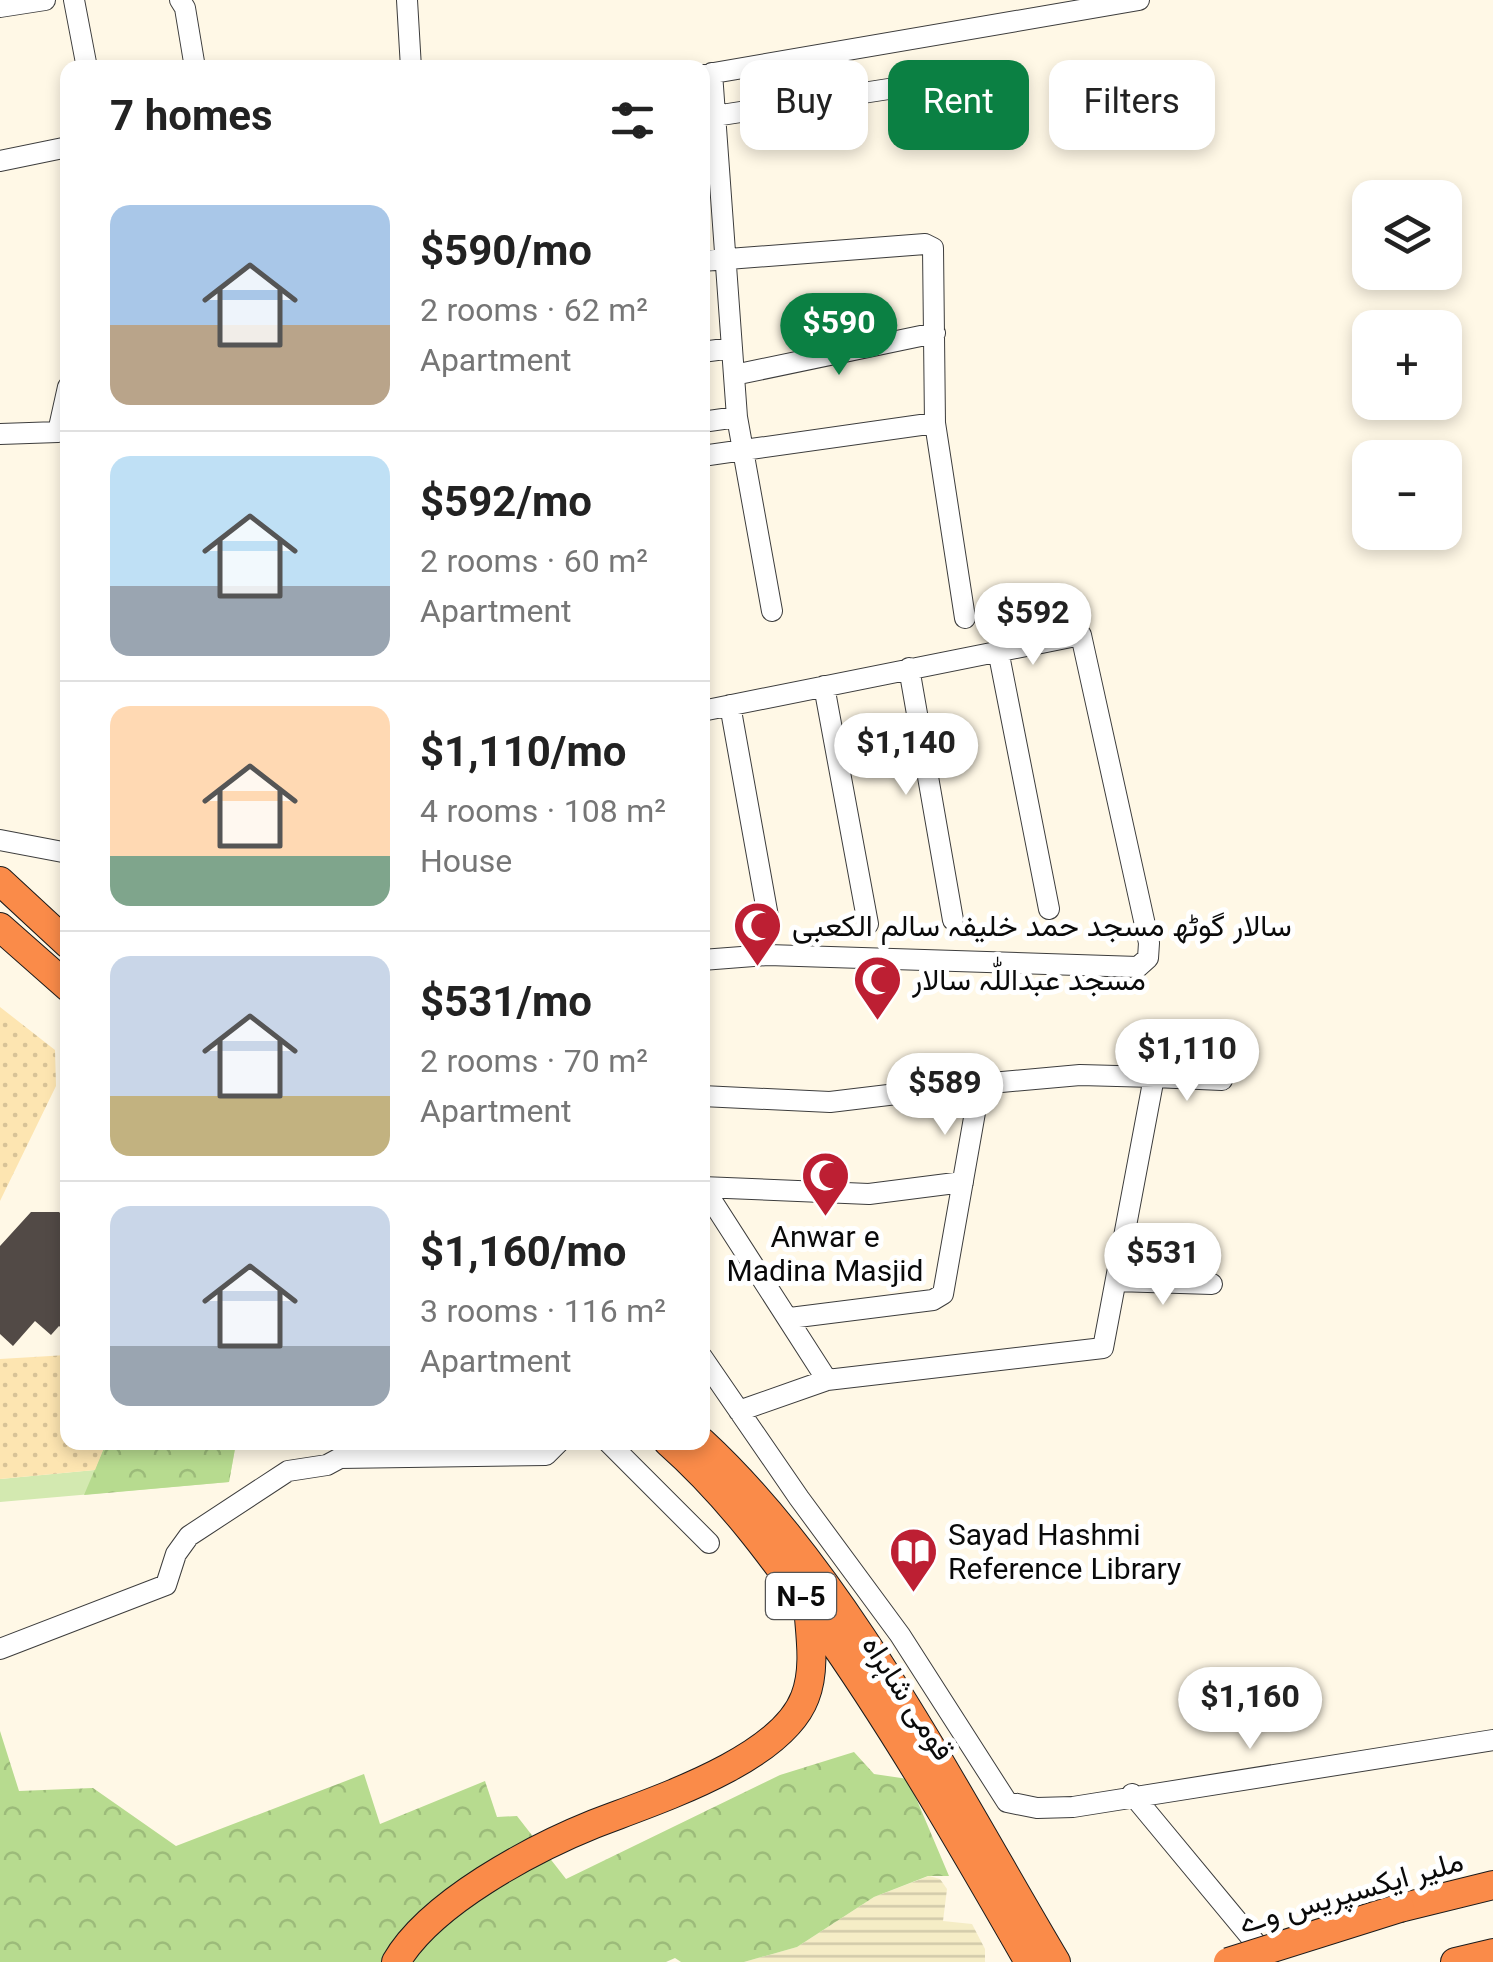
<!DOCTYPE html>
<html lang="en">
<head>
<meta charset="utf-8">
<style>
  :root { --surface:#fff; --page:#f6f6f6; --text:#222; --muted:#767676; --line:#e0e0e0; --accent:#0b8043 }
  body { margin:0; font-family:Georgia,Vazirmatn,serif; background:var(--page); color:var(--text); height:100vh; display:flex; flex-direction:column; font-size:38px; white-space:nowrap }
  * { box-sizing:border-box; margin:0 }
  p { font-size:32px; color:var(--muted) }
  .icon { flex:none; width:55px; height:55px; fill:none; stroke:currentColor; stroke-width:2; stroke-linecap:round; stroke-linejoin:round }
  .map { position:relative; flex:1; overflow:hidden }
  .sheet { position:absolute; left:60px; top:60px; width:650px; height:1390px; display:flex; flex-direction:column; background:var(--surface); border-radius:20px; box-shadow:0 5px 15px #0003 }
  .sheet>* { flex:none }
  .guide { position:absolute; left:740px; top:60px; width:602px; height:90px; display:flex; gap:20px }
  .fabs { position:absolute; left:1352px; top:180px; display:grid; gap:20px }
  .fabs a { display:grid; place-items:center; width:110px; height:110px; border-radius:20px; background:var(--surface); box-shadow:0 5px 15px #0003; font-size:50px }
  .price { position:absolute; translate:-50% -85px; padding:0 22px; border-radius:35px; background:#fff; color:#222; font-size:32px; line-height:65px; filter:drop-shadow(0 2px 5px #0008) }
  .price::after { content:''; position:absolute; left:50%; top:60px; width:30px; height:22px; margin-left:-15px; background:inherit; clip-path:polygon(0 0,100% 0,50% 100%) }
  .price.current { background:var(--accent); color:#fff }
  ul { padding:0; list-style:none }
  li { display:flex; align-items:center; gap:30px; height:250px; padding:0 50px }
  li+li { border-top:2px solid var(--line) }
  li span { display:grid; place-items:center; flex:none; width:280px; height:200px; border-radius:20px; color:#555 }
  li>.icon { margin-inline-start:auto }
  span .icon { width:120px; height:120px; fill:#fffc; stroke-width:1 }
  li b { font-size:42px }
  h2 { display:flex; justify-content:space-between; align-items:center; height:120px; padding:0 50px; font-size:42px }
  .pill { padding:0 35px; border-radius:20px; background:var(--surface); box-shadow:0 5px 15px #0003; font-size:35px; line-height:90px }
  .pill.current { background:var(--accent); color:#fff }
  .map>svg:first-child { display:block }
  .farmland { fill:url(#farmland-rules) }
  .grass { fill:#d3e9b0 }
  .forest { fill:url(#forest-crowns) }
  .sand { fill:url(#sand-dots) }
  .building { fill:#524a46 }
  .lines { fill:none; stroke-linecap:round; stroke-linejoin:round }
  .minor-casing { stroke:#3d3d3d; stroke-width:22 }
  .highway-casing { stroke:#1b1b1b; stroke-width:30 }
  .minor { stroke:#fff; stroke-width:20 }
  .highway { stroke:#fa8b49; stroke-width:28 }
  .highway-bridge-casing { stroke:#1b1b1b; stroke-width:30; stroke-linecap:butt }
  .highway-bridge { stroke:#fa8b49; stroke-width:28 }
  .labels { text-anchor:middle; stroke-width:10; stroke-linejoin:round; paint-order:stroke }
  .shield { fill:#fff; stroke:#545454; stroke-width:2.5 }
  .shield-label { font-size:28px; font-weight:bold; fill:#0a0a0a }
  .poi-label { font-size:30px; fill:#0a0a0a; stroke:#fff; text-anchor:start }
  .street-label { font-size:30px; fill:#0a0a0a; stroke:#fff }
</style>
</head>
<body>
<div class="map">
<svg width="1493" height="1962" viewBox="0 0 1493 1962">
  <defs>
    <pattern id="farmland-rules" width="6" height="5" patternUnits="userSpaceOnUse" patternTransform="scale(2.5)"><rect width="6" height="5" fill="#f5edc6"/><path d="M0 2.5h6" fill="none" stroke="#d1caa9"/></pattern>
    <pattern id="forest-crowns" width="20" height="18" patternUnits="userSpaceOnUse" patternTransform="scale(2.5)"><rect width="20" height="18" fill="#b7db8f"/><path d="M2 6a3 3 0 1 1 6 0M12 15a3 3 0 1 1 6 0" fill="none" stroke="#9cbb7a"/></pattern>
    <pattern id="sand-dots" width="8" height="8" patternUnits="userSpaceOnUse" patternTransform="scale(2.5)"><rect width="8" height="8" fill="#fde5b1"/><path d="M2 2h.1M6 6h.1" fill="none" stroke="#d8c397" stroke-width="1.8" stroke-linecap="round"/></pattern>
  </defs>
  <rect width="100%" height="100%" fill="#fff8e6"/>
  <path class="farmland" d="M929,1876L940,1879L947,1889L943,1921L972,1924L985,1949V1962H744L797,1947L874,1897Z"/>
  <path class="grass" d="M106,1443H236L229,1482L0,1502V1479L94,1470Z"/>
  <path class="forest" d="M106,1443H236L229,1482L84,1495Z
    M0,1731L19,1791L93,1788L176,1846L364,1774L380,1824L485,1781L497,1817L517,1816L566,1879L780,1775L854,1752L874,1774L908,1779L949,1876H928L874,1897L797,1947L744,1962H681L675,1958L666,1962H0Z"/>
  <path class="sand" d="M0,1007L55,1050L56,1086L0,1201Z
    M67,1355L68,1442L106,1443L95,1470L0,1479V1359Z"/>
  <path class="building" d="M31,1212H59L68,1220V1333L59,1326L51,1335L35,1321L13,1346L0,1334V1246Z"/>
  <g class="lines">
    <defs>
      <path id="minor" d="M74,0L87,68
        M180,0L185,8L195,68
        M407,0L411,68
        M0,7L45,0
        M712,73L737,417L772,611
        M702,75L1139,0
        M715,116L908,86
        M0,161L68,147
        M702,261L925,244L933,248L935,423L965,618
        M702,352L732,348
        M734,375L935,333
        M702,422L737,417
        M0,434L58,432L68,387
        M702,456L935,423
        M998,650L1049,909
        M909,668L953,920
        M824,686L868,924
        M730,705L769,922
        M702,711L1081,635L1149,943L1148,958L1138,967L768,955L702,960
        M0,840L68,853
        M1154,1077L1222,1080
        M702,1096L830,1102L980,1084L943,1294L933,1300L790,1318
        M702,1187L869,1194L963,1182
        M703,1187L827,1380
        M1116,1281L1212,1284
        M702,1357L799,1498L900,1635L1007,1802L1037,1808L1073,1807L1493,1740
        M739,1411L827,1380L1103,1348L1154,1077L1080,1075L980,1084
        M608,1442L709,1543
        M0,1649L166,1585L176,1554L189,1536L288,1471L327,1465L340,1458L546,1455L559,1442
        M1132,1794L1268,1958"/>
      <path id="highway" d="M0,881L68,944
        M0,927L68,987
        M668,1442C728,1495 774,1558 820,1623C897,1732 963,1847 1029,1962
        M702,1442C844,1573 957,1796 1056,1962
        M1400,1908L1493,1885
        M396,1962C430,1903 532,1849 594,1824C653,1801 781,1761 805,1697C816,1669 810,1634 808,1606
        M1455,1962L1493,1953"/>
    </defs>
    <use href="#minor" class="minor-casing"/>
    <use href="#highway" class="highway-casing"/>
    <use href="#minor" class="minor"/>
    <use href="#highway" class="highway"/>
    <defs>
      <path id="highway-bridge" d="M1228,1962L1400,1908"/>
    </defs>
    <use href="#highway-bridge" class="highway-bridge-casing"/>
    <use href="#highway-bridge" class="highway-bridge"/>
  </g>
  <defs>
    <symbol id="mosque-pin" viewBox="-11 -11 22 30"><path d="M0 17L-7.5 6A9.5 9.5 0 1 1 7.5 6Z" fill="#bd1f33" stroke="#fff"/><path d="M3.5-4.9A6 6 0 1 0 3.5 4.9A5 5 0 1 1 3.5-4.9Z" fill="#fff"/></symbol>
    <symbol id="library-pin" viewBox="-11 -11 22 30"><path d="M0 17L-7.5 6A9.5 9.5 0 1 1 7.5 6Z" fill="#bd1f33" stroke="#fff"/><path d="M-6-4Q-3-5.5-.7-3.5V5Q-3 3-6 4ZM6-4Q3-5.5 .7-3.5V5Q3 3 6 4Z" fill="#fff"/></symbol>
  </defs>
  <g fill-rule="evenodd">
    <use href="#mosque-pin" x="730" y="898" width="55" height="75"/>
    <use href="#mosque-pin" x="850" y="952" width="55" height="75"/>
    <use href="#mosque-pin" x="798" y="1148" width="55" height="75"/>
    <use href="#library-pin" x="886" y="1524" width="55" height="75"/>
  </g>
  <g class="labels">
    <rect class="shield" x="766" y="1573" width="70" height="46" rx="8"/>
    <g class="shield-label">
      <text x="801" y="1606">N-5</text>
    </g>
    <g class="poi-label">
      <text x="792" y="936">سالار گوٹھ مسجد حمد خلیفہ سالم الکعبی</text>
      <text x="912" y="990">مسجد عبداللّٰہ سالار</text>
      <text x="825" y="1247" text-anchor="middle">Anwar e<tspan x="825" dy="34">Madina Masjid</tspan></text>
      <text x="948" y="1545">Sayad Hashmi<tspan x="948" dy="34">Reference Library</tspan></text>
    </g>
    <g class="street-label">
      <text transform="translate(908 1698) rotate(57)" y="10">قومی شاہراہ</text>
      <text transform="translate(1351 1892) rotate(-16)" y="10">ملیر ایکسپریس وے</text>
    </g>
  </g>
</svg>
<div class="fabs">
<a><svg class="icon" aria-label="layers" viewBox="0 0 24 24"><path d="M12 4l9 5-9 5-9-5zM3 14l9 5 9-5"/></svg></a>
<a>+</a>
<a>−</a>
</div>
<b class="price current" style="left:839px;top:378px">$590</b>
<b class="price" style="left:1033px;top:668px">$592</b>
<b class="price" style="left:906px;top:798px">$1,140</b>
<b class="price" style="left:1187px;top:1104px">$1,110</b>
<b class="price" style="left:945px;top:1138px">$589</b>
<b class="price" style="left:1163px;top:1308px">$531</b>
<b class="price" style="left:1250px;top:1752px">$1,160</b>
<div class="guide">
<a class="pill">Buy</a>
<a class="pill current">Rent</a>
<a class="pill">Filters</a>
</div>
<section class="sheet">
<h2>7 homes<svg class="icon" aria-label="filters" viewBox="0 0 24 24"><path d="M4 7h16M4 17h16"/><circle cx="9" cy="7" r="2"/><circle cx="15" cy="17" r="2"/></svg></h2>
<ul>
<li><span style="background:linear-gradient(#a9c7e8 60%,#b9a48a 0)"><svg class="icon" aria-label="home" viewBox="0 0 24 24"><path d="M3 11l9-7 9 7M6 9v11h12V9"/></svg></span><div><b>$590/mo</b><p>2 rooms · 62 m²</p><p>Apartment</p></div></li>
<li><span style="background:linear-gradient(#bfe0f5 65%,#9aa5b1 0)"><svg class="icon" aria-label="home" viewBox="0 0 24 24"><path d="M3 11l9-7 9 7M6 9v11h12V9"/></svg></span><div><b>$592/mo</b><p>2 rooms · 60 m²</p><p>Apartment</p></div></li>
<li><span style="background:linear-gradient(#ffd9b3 75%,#7fa58c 0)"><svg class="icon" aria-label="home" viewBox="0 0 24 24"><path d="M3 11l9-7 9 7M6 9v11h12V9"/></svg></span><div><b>$1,110/mo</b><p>4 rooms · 108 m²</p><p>House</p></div></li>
<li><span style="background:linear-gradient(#c9d6e8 70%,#c2b280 0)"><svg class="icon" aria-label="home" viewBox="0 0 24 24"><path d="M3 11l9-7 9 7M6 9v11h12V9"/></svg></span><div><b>$531/mo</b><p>2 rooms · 70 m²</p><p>Apartment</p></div></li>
<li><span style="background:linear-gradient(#c9d6e8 70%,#9aa5b1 0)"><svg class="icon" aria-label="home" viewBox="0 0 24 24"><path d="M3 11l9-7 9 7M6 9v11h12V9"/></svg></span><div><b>$1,160/mo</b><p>3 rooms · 116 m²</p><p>Apartment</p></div></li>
</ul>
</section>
</div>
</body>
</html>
